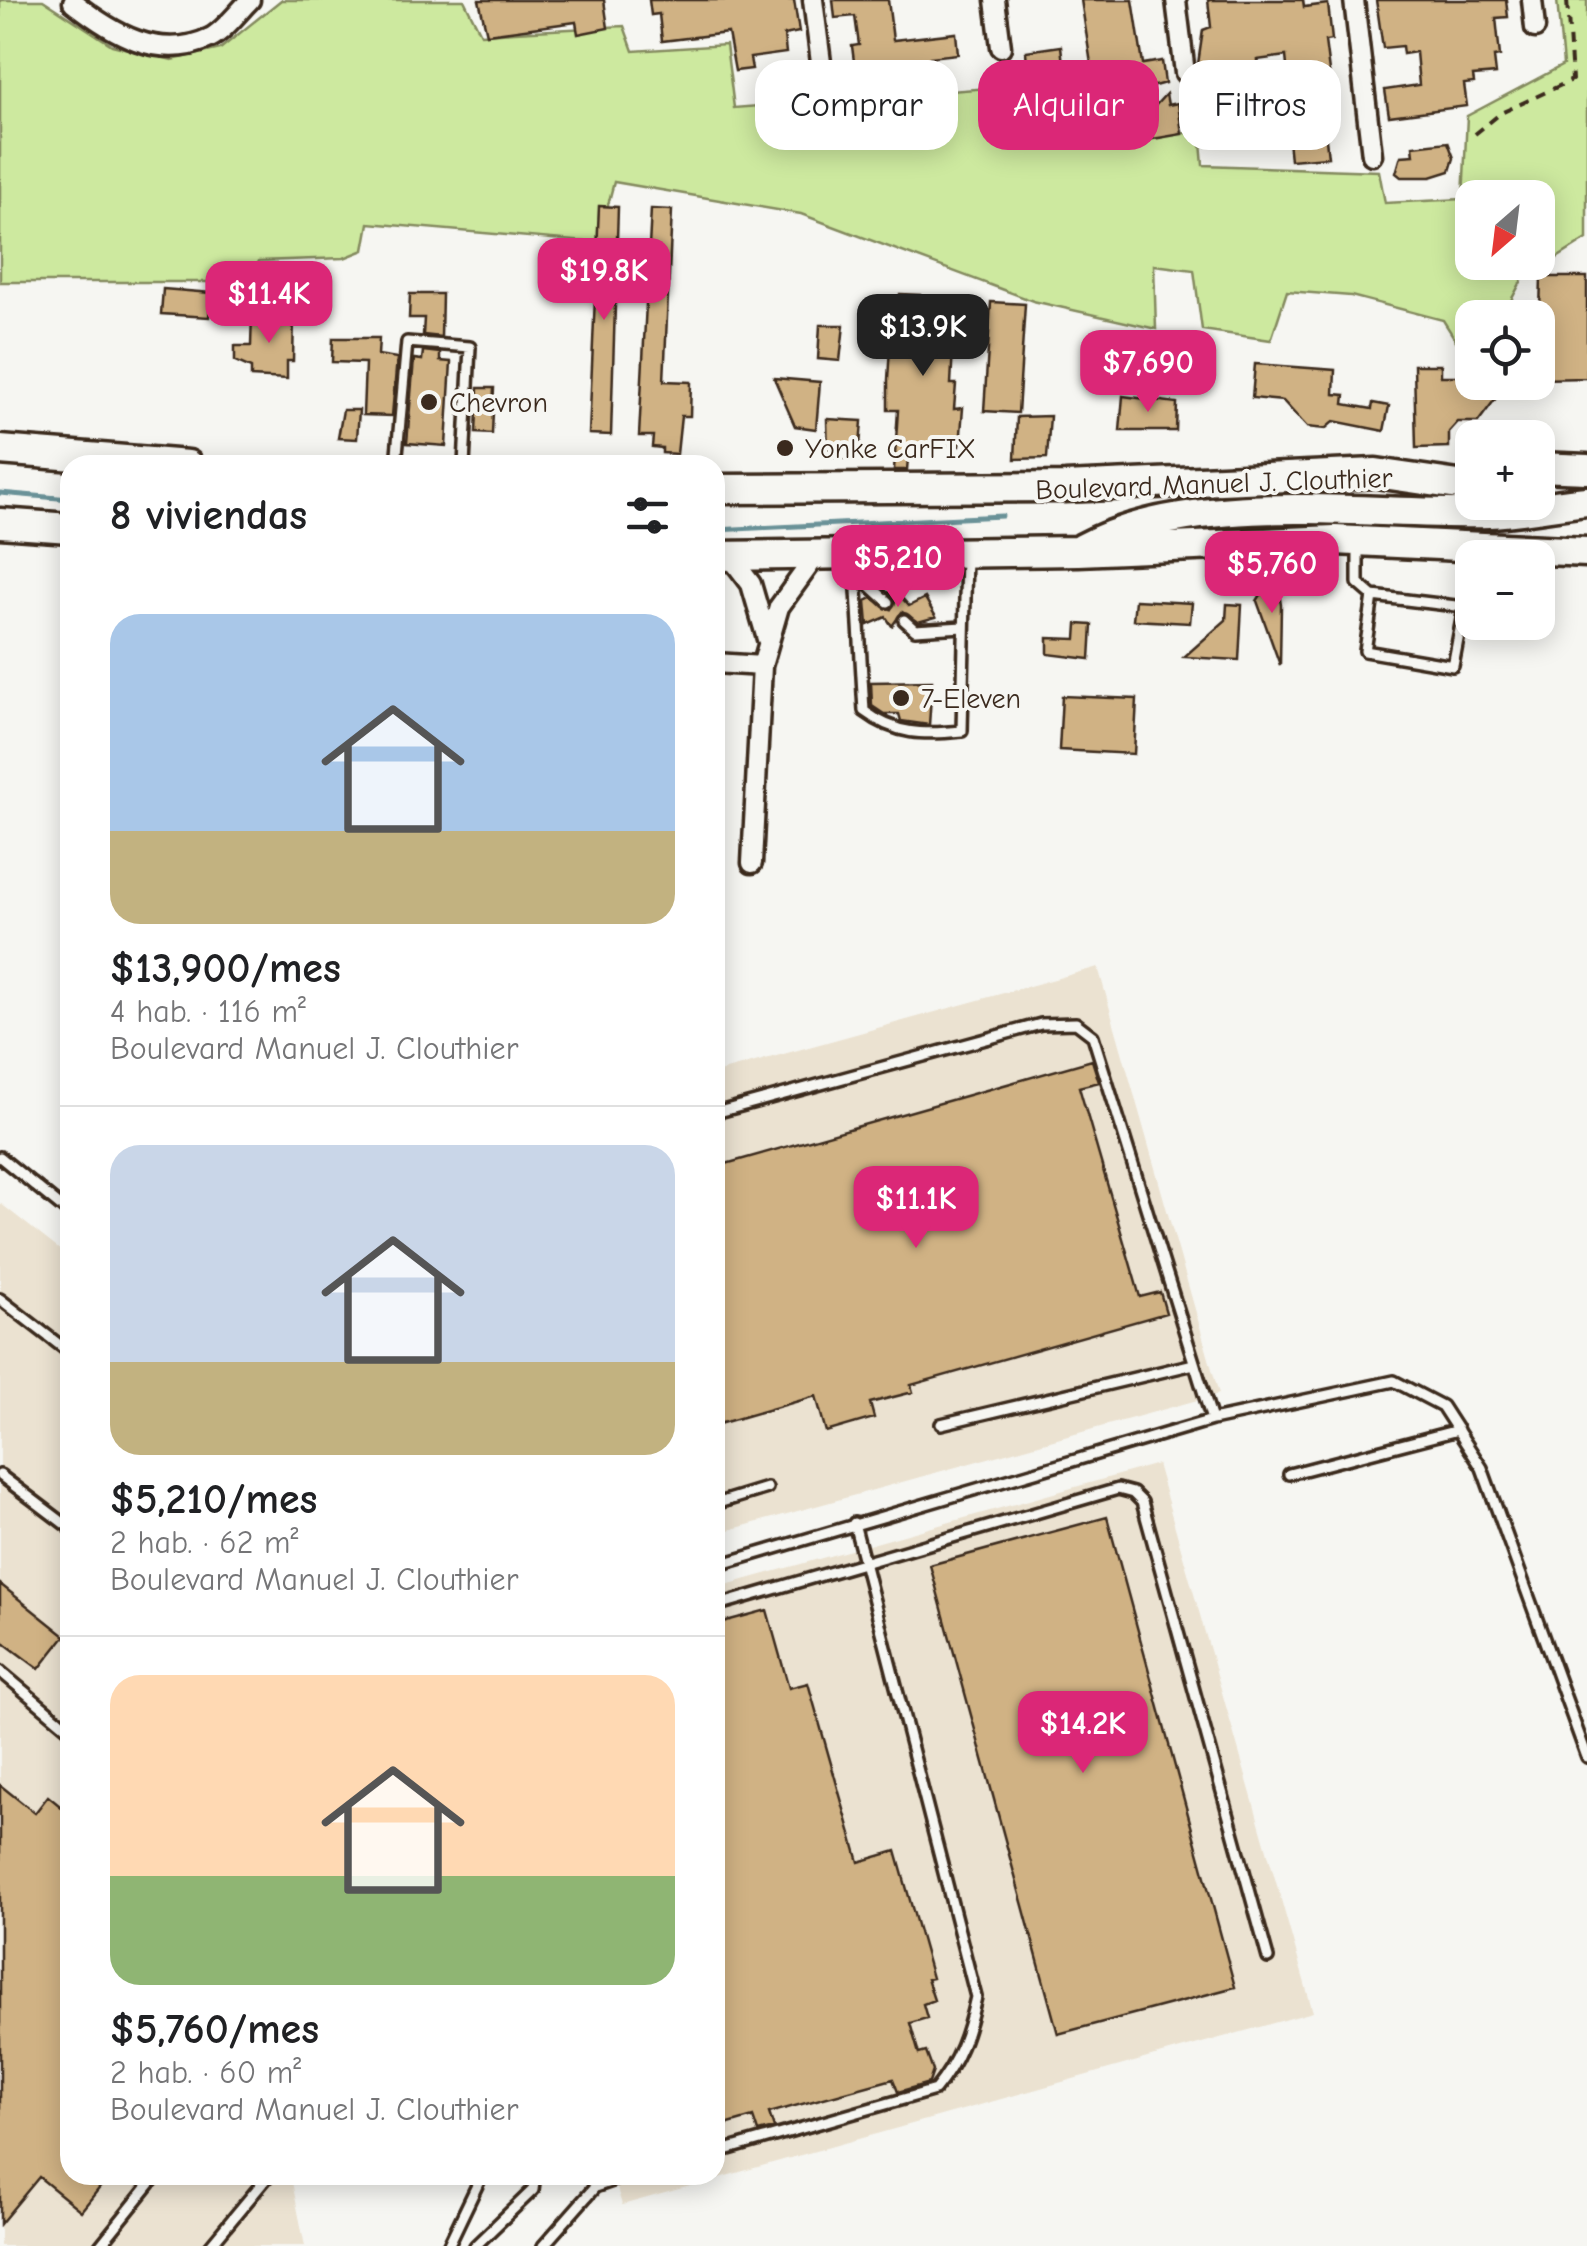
<!DOCTYPE html>
<html lang="es">
<head>
<meta charset="utf-8">
<style>
  :root { --surface:#fff; --page:#f2f2f2; --text:#202124; --muted:#757577; --line:#e0e0e0; --accent:#db2777 }
  body { margin:0; font-family:"Comic Neue",sans-serif; background:var(--page); color:var(--text); height:100vh; display:flex; flex-direction:column; font-size:38px; white-space:nowrap }
  * { box-sizing:border-box; margin:0 }
  p { font-size:32px; color:var(--muted) }
  .icon { flex:none; width:55px; height:55px; fill:none; stroke:currentColor; stroke-width:2; stroke-linecap:round; stroke-linejoin:round }
  .map { position:relative; flex:1; overflow:hidden }
  .drawer { position:absolute; left:60px; top:455px; width:665px; height:1730px; display:flex; flex-direction:column; background:var(--surface); border-radius:30px; box-shadow:0 5px 25px #0003 }
  .drawer>* { flex:none }
  .guide { position:absolute; left:755px; top:60px; width:680px; height:90px; display:flex; gap:20px }
  .needle { width:65px; rotate:208deg }
  .tools { position:absolute; left:1455px; top:180px; display:grid; gap:20px }
  .tools a { display:grid; place-items:center; width:100px; height:100px; border-radius:20px; background:var(--surface); box-shadow:0 5px 25px #0003; font-size:50px }
  .price { position:absolute; translate:-50% -85px; padding:0 22px; border-radius:20px; background:var(--accent); color:#fff; font-size:32px; line-height:65px; filter:drop-shadow(0 2px 5px #0008) }
  .price::after { content:''; position:absolute; left:50%; top:60px; width:30px; height:22px; margin-left:-15px; background:inherit; clip-path:polygon(0 0,100% 0,50% 100%) }
  .price.current { background:#222; color:#fff }
  ul { padding:0; list-style:none }
  li { display:grid; align-content:center; gap:20px; height:530px; padding:0 50px }
  li+li { border-top:2px solid var(--line) }
  li span { display:grid; place-items:center; height:310px; border-radius:30px; color:#555 }
  li>.icon { margin-inline-start:auto }
  span .icon { width:180px; height:180px; fill:#fffc; stroke-width:1 }
  li b { font-size:42px }
  h2 { display:flex; justify-content:space-between; align-items:center; height:120px; padding:0 50px; font-size:42px }
  .tag { padding:0 35px; border-radius:30px; background:var(--surface); box-shadow:0 5px 25px #0003; font-size:35px; line-height:90px }
  .tag.current { background:var(--accent); color:#fff }
  .map>svg:first-child { display:block }
  .built { fill:#ebe2d1 }
  .green { fill:#cde99f; stroke:#848a5e; stroke-width:2.5; fill-rule:evenodd }
  .lines { fill:none; stroke-linecap:round; stroke-linejoin:round }
  .stream { stroke:#6a9298; stroke-width:5 }
  .building { fill:#d0b284; stroke:#3b2a1e; stroke-width:2.5 }
  .service-casing { stroke:#3b2a1e; stroke-width:16 }
  .minor-casing { stroke:#3b2a1e; stroke-width:25 }
  .primary-casing { stroke:#3b2a1e; stroke-width:35 }
  .path { stroke:#3b2a1e; stroke-width:4; stroke-dasharray:10 8; stroke-linecap:butt }
  .service { stroke:#f6f6f2; stroke-width:9 }
  .minor { stroke:#f6f6f2; stroke-width:18 }
  .primary { stroke:#f6f6f2; stroke-width:28 }
  .poi-dot { fill:#3b2a1e; stroke:#f6f6f2; stroke-width:4 }
  .labels { text-anchor:middle; stroke-width:8; stroke-linejoin:round; paint-order:stroke }
  .poi-label { font-size:28px; fill:#3b2a1e; stroke:#f6f6f2; text-anchor:start }
  .street-label { font-size:28px; fill:#3b2a1e; stroke:#f6f6f2 }
</style>
</head>
<body>
<div class="map">
<svg width="1587" height="2246" viewBox="0 0 1587 2246">
  <rect width="100%" height="100%" fill="#f6f6f2"/>
  <filter id="ink" filterUnits="userSpaceOnUse"><feTurbulence type="fractalNoise" baseFrequency=".01" numOctaves="2"/><feDisplacementMap in="SourceGraphic" scale="20" xChannelSelector="R" yChannelSelector="G"/><feConvolveMatrix kernelMatrix="1 2 1 2 8 2 1 2 1" color-interpolation-filters="sRGB"/></filter>
  <g filter="url(#ink)">
    <path class="built" d="M1098,967L1219,1394L715,1534V1073Z
      M0,1203L70,1258V2175H303L292,2182L305,2246H0Z
      M1157,1464L1313,2012L622,2205L613,2175H715V1588Z"/>
    <path class="green" d="M0,0H43L112,45L172,60L220,49L281,0H464L481,34L624,26L633,51L726,45L734,108L1013,86L1021,144L1200,132L1203,165L1379,171L1385,203L1463,199L1467,116L1563,65L1557,0H1587V239L1522,280L1502,317L1472,318V357L1465,355L1443,320L1351,296L1287,291L1271,340L1202,330L1194,270L1154,265L1156,329L1033,301L801,214L614,182L598,243L369,223L364,250L344,258L259,261L251,282H0ZM1472,198H1538V262H1472Z"/>
    <g class="lines">
      <path class="stream" d="M0,493L70,499
        M715,530L1002,516"/>
    </g>
    <path class="building" d="M479,0H604L608,28L578,34L576,22L487,34Z
      M649,0H794L799,32L784,35L786,53L750,58L752,69L735,71L728,33L662,41L659,14L651,15Z
      M833,0H888L893,40L956,33L958,54L930,57L931,73L913,74L916,96L895,98L893,81L857,85L852,46L859,45L855,16L835,18Z
      M1081,0H1133L1143,64L1162,61L1165,83L1097,102Z
      M1208,0H1303L1304,7L1328,4L1332,40L1325,41L1333,102L1322,103L1328,157L1290,160L1287,130L1257,134L1254,113L1304,100L1301,74L1288,76L1286,56L1257,60L1259,79L1207,85L1205,64H1198L1203,30L1211,27Z
      M1376,0H1506L1508,17L1496,18L1500,56L1494,57L1496,74L1473,76L1474,83L1464,84L1467,106L1389,116L1385,90L1419,85L1416,52L1403,54L1402,46L1383,48Z
      M1061,46L1064,73L1028,77L1026,51Z
      M1166,94L1168,105L1178,103L1182,134L1147,140L1144,118Z
      M1448,142L1454,158L1450,171L1431,177H1401L1396,173L1401,156L1414,155L1413,146Z
      M599,206L618,207L611,435L589,434Z
      M651,209L672,210L664,381L691,382L690,416H681L677,454L662,453V448L652,447L653,436H639Z
      M1541,277H1587V378L1538,379Z
      M163,289L211,293L209,317L161,314Z
      M410,294H442L441,337L423,335L424,318H409Z
      M900,294L920,295V309L955,311L951,384H956L954,409L963,408L960,446H909L907,470H894L898,410H888V380L891,330H897Z
      M991,302L1025,304L1018,413L984,411Z
      M252,314L294,315L293,361H287V379L251,377V368L235,361V346H251Z
      M820,325H844L840,361L818,359Z
      M333,338H379L378,355L397,358L392,416L363,415L365,363L332,362Z
      M423,351L440,353V361L451,362L446,446L407,443L414,359L422,360Z
      M1255,364L1335,370L1334,394L1345,395L1344,404L1372,409L1373,403L1389,406L1384,431L1334,421L1325,429L1307,427L1283,401L1252,398Z
      M1414,365H1441V376H1472V384L1505,386L1478,422H1458L1449,432V447L1416,448Z
      M774,378L820,382L816,429L795,426Z
      M478,388H494L492,434L476,433Z
      M1123,396L1177,403L1176,431H1120Z
      M343,410H359L357,439L338,438Z
      M1050,416L1047,458L1015,459L1017,417Z
      M827,419L862,421L859,460L828,457Z
      M1278,586L1281,605L1280,665L1257,601L1262,593Z
      M894,589L909,606L925,598L936,617L918,622L902,612L892,626L886,617L868,625L866,601L872,598L891,609L896,600L889,592Z
      M1135,600L1192,603L1190,623L1133,620Z
      M1227,604L1242,605L1239,660L1184,657L1226,620Z
      M1077,624L1092,625L1090,659L1048,654V638L1076,639Z
      M932,681L929,725L901,721L899,714H884L872,706L871,682Z
      M1062,696L1137,699L1134,754L1059,750Z
      M1092,1060L1099,1082L1079,1087L1140,1297L1160,1292L1166,1313L911,1385L913,1392L870,1403L874,1418L826,1432L816,1396L715,1425V1167Z
      M1107,1517L1235,1987L1058,2034L930,1565Z
      M0,1584L65,1636L39,1669L0,1640Z
      M767,1610L789,1688L808,1683L859,1862L896,1851L932,1978L927,1979L934,2000L923,2004L927,2018L910,2023L919,2054L926,2052L933,2071L929,2083L898,2092L893,2079L769,2113L774,2128L758,2132L753,2117L715,2128V1624Z
      M0,1785L35,1813L48,1796L70,1814V2175H110L81,2211L39,2177L0,2224Z"/>
    <g class="lines">
      <defs>
        <path id="service" d="M396,465L407,342L470,347L464,465
          M1358,544V583L1373,596L1464,607
          M856,573L864,711C896,735 923,735 962,731L966,554
          M856,573L888,602
          M1373,596L1365,651L1453,666L1472,566
          M904,620L915,630L963,627
          M715,1113L1041,1024L1076,1023L1093,1036L1212,1420
          M0,1157L70,1214
          M0,1299L70,1353
          M941,1424L1194,1364
          M1289,1474L1458,1430
          M0,1475L70,1528
          M715,1504L767,1488
          M715,1566L1212,1420L1394,1381L1442,1406L1482,1468L1587,1757
          M715,1606L1118,1489L1133,1493L1142,1502L1268,1958
          M0,1671L70,1730
          M715,2153L935,2090C959,2061 968,2033 976,1997L854,1523
          M595,2187L630,2175
          M100,2246L157,2175
          M210,2246L269,2175
          M448,2246L482,2175
          M475,2246L533,2190L535,2175
          M543,2246L595,2187L591,2175"/>
        <path id="minor" d="M813,0L825,94
          M995,0L1001,47
          M1176,0L1185,73
          M1354,0L1372,155
          M1532,0L1535,28
          M73,2C112,33 159,62 210,38C224,31 238,12 250,0
          M729,555L751,584L767,639
          M715,663L762,666
          M752,863L762,666L779,607L818,553"/>
        <path id="primary" d="M0,450L188,465
          M1538,467L1587,469
          M715,489L1065,487L1376,473L1472,487
          M0,523L70,528
          M1083,548C1194,488 1366,516 1489,513C1521,512 1555,504 1587,501
          M715,556L1078,551L1335,540L1587,552"/>
      </defs>
      <use href="#service" class="service-casing"/>
      <use href="#minor" class="minor-casing"/>
      <use href="#primary" class="primary-casing"/>
      <path class="path" d="M1475,134L1501,113L1572,80L1567,0"/>
      <use href="#service" class="service"/>
      <use href="#minor" class="minor"/>
      <use href="#primary" class="primary"/>
    </g>
  </g>
  <g class="poi-dot">
    <circle cx="429" cy="402" r="10"/>
    <circle cx="785" cy="448" r="10"/>
    <circle cx="901" cy="698" r="10"/>
  </g>
  <g class="labels">
    <g class="poi-label">
      <text x="449" y="412">Chevron</text>
      <text x="805" y="458">Yonke CarFIX</text>
      <text x="921" y="708">7-Eleven</text>
    </g>
    <g class="street-label">
      <text transform="translate(1214 483) rotate(-2)" y="10">Boulevard Manuel J. Clouthier</text>
    </g>
  </g>
</svg>
<div class="tools">
<a><svg class="needle" viewBox="-14 -14 28 28"><path d="M0-13l5 13h-10z" fill="#e53935"/><path d="M0 13l5-13h-10z" fill="#757577"/></svg></a>
<a><svg class="icon" aria-label="locate" viewBox="0 0 24 24"><circle cx="12" cy="12" r="6"/><path d="M12 2v4M12 18v4M2 12h4M18 12h4"/></svg></a>
<a>+</a>
<a>−</a>
</div>
<b class="price" style="left:604px;top:323px">$19.8K</b>
<b class="price" style="left:269px;top:346px">$11.4K</b>
<b class="price current" style="left:923px;top:379px">$13.9K</b>
<b class="price" style="left:1148px;top:415px">$7,690</b>
<b class="price" style="left:898px;top:610px">$5,210</b>
<b class="price" style="left:1272px;top:616px">$5,760</b>
<b class="price" style="left:916px;top:1251px">$11.1K</b>
<b class="price" style="left:1083px;top:1776px">$14.2K</b>
<div class="guide">
<a class="tag">Comprar</a>
<a class="tag current">Alquilar</a>
<a class="tag">Filtros</a>
</div>
<section class="drawer">
<h2>8 viviendas<svg class="icon" aria-label="filters" viewBox="0 0 24 24"><path d="M4 7h16M4 17h16"/><circle cx="9" cy="7" r="2"/><circle cx="15" cy="17" r="2"/></svg></h2>
<ul>
<li><span style="background:linear-gradient(#a9c7e8 70%,#c2b280 0)"><svg class="icon" aria-label="home" viewBox="0 0 24 24"><path d="M3 11l9-7 9 7M6 9v11h12V9"/></svg></span><div><b>$13,900/mes</b><p>4 hab. · 116 m²</p><p>Boulevard Manuel J. Clouthier</p></div></li>
<li><span style="background:linear-gradient(#c9d6e8 70%,#c2b280 0)"><svg class="icon" aria-label="home" viewBox="0 0 24 24"><path d="M3 11l9-7 9 7M6 9v11h12V9"/></svg></span><div><b>$5,210/mes</b><p>2 hab. · 62 m²</p><p>Boulevard Manuel J. Clouthier</p></div></li>
<li><span style="background:linear-gradient(#ffd9b3 65%,#8fb573 0)"><svg class="icon" aria-label="home" viewBox="0 0 24 24"><path d="M3 11l9-7 9 7M6 9v11h12V9"/></svg></span><div><b>$5,760/mes</b><p>2 hab. · 60 m²</p><p>Boulevard Manuel J. Clouthier</p></div></li>
</ul>
</section>
</div>
</body>
</html>
